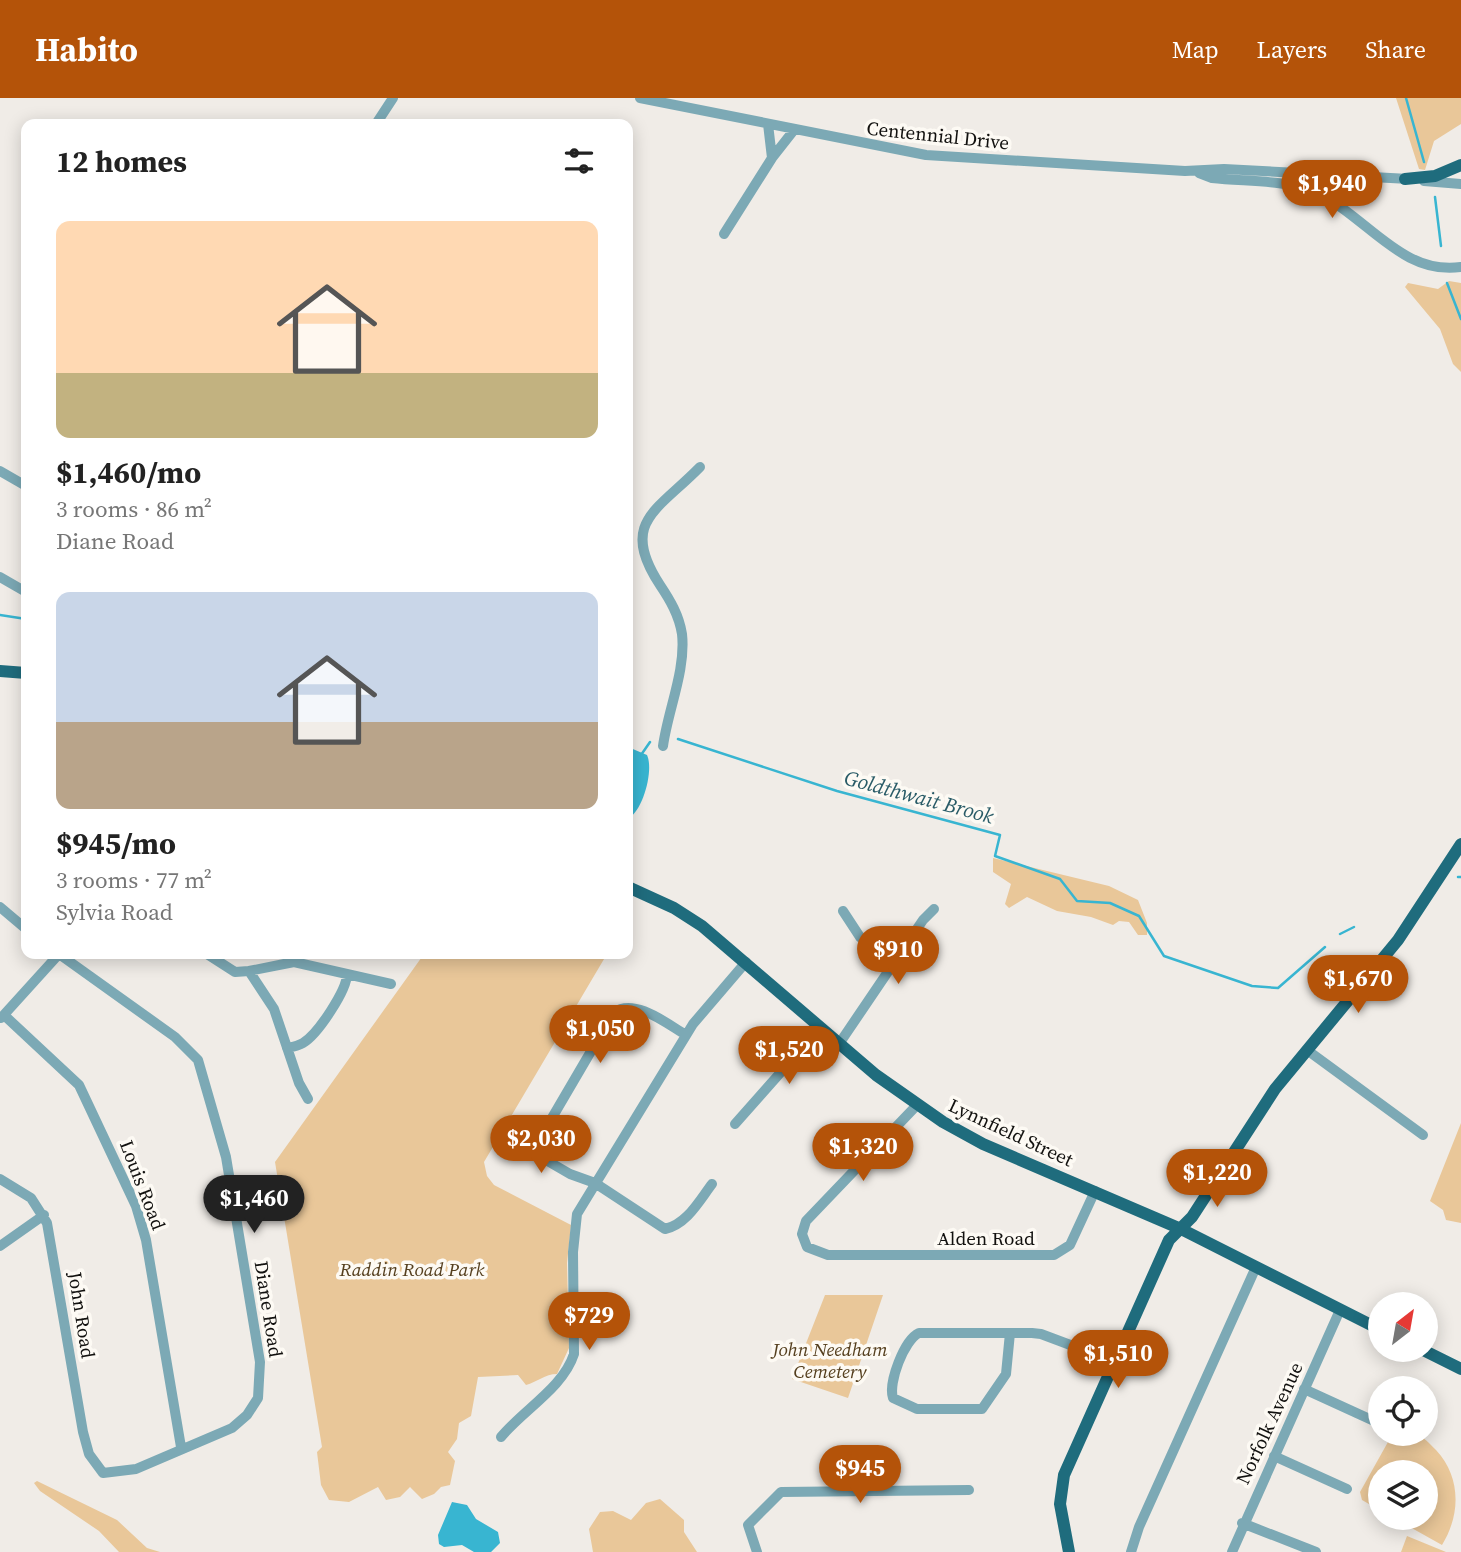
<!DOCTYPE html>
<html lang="en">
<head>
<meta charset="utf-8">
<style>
  :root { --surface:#fff; --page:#f2f2f2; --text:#222; --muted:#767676; --accent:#b45309 }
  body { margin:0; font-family:"Source Serif 4",serif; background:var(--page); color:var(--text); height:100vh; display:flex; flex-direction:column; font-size:26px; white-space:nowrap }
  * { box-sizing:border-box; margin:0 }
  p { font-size:23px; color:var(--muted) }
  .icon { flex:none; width:38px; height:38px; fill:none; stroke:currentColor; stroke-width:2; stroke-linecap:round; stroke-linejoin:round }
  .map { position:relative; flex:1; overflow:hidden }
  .drawer { position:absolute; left:21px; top:21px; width:612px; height:840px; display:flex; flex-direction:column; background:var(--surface); border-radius:14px; box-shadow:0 4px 18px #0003 }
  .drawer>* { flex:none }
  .needle { width:46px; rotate:31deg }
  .tools { position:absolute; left:1368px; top:1194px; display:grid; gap:14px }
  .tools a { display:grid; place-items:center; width:70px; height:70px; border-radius:50%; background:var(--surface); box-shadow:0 4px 18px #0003; font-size:35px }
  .price { position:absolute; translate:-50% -60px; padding:0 16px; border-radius:24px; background:var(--accent); color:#fff; font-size:23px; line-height:46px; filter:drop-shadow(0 2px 4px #0008) }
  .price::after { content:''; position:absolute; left:50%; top:42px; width:21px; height:16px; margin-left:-10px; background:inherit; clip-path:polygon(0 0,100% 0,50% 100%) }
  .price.selected { background:#222; color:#fff }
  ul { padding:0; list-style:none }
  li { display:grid; align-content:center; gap:14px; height:371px; padding:0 35px }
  li span { display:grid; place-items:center; height:217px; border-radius:14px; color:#555 }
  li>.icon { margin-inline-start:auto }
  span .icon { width:126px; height:126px; fill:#fffc; stroke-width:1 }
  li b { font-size:30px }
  h2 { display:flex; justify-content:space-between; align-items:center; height:84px; padding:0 35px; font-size:30px }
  header { display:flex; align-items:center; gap:42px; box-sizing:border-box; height:98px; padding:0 35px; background:var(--accent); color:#fff }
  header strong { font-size:33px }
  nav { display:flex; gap:38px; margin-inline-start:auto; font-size:24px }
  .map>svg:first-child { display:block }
  .green { fill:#e9c799 }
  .water { fill:#38b5d1 }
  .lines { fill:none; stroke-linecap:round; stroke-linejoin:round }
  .stream { stroke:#38b5d1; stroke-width:2.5 }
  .minor { stroke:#7ca9b5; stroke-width:10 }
  .major { stroke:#1f6c7d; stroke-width:12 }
  .labels { text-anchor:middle; stroke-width:7; stroke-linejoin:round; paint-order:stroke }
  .street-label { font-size:19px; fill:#12110f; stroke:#fdfaf4 }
  .park-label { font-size:19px; font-style:italic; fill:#553f1e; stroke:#fdfaf4 }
  .water-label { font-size:21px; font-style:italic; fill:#295b67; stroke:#fdfaf4 }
</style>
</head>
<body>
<header>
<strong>Habito</strong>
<nav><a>Map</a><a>Layers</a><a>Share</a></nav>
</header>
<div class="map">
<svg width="1461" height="1454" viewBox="0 0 1461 1454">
  <rect width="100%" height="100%" fill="#f0ece7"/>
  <path class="green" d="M1396,0H1461V26L1434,43L1425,72L1419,71Z
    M1449,183L1461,185V274L1453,266L1440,231L1405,189L1408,185L1438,191Z
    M993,760L1109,788L1138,802L1147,825V837H1138L1129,824L1119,823L1113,827L1091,819L1057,813L1027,799L1009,810L1005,806L1011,786L993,774Z
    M424,856H607L484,1064L487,1078L494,1087L571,1127L567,1165L569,1250L557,1276C545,1276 537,1284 526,1287L518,1277L478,1279L471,1318L459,1325L457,1341L448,1354L455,1363L450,1387L441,1389L434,1396L422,1401L410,1389L400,1399L386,1402L378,1389L349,1404L329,1402L321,1387L317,1354L322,1349L275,1064Z
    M1461,1025V1125L1446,1122L1443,1112L1430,1103Z
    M825,1197H883L848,1300L792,1281Z
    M1393,1335C1399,1335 1409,1333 1415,1335C1423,1338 1431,1347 1436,1352C1461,1379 1461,1416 1442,1447L1392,1419H1426V1374H1381V1413L1362,1402L1360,1394Z
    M37,1383L117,1422L147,1450L160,1454H119L99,1433L40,1393L34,1385Z
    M660,1401L684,1422V1434L697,1454H593L589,1431L600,1414L613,1413L631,1422L646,1405Z
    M1407,1438L1446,1454H1401Z"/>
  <path class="water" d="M628,649L647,657C654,672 643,712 629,720Z
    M452,1404L467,1407L476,1421L498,1434L500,1445L491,1454H474L462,1447L444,1449L439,1446L438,1437Z"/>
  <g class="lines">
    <path class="stream" d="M1406,0L1424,64
      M1435,99L1441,148
      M1447,185L1461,221
      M0,517L26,521
      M678,641L837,693L1000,737L995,758L1060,781L1077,803L1110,805L1139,818L1164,858L1252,888L1278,890L1325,849
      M641,657L650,644
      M1458,779H1461
      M1340,836L1354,829"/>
    <path class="minor" d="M640,0L926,57L1185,73L1224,71L1409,81
      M376,26L393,0
      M768,26L772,60
      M1199,75L1212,80C1246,84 1282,81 1314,94C1365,115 1400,178 1461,169
      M1424,83L1461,86
      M724,136L772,60L794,32
      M0,373L26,388
      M0,479L26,494
      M663,648C668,612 686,572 682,536C679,517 670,502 660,487C619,424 657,413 700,369
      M0,809L26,831
      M843,813L860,839L894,866
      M207,856L235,874L249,873L274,911L299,985L308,1001
      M249,873L294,864L391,886
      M4,917L79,987L136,1108L146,1142L181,1349
      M1,920L59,856
      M839,946L923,822L934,811
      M287,950C292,949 298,948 303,945C318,936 347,892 347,876
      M1307,952L1423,1037
      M917,1007L806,1123L802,1136L807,1149L828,1157H1054L1070,1147L1095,1093
      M735,1026L820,930
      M501,1036L570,1076L595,1085L665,1131C687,1126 699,1103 712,1086
      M532,1054L614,914C636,900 667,926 686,937
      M0,1081L31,1100L47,1125L83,1334L89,1356L103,1375L136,1371L232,1330L247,1317L258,1300L260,1264L226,1059L198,962L175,939L59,856
      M0,1148L44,1117
      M1010,1235L1006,1276L982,1311H917L893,1300C888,1285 904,1242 919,1235H1032L1041,1236L1113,1263
      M1304,1291L1374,1323
      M501,1339C523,1312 563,1290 574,1256L573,1154L577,1116L693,926L746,864
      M1274,1358L1347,1391
      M1242,1425L1316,1454
      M757,1454L748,1427L781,1394L969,1392
      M1131,1454L1139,1429L1256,1169
      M1232,1454L1340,1212"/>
    <path class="major" d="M1405,81L1435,78L1461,67
      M0,573L26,575
      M628,789L674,810L702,828L876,977L943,1024L983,1046L1181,1131L1381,1232
      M1421,1251L1461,1271
      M1069,1454L1060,1406L1064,1377L1169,1142L1192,1119L1275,991L1398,842L1461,746"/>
  </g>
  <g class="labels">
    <g class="street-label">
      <text transform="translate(938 37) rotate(6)" y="7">Centennial Drive</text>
      <text transform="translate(1011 1034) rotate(25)" y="7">Lynnfield Street</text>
      <text transform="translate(143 1087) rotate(69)" y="7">Louis Road</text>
      <text x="986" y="1147">Alden Road</text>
      <text transform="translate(269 1211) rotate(81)" y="7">Diane Road</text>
      <text transform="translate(82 1217) rotate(81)" y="7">John Road</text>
      <text transform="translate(1269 1325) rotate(-65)" y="7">Norfolk Avenue</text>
    </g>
    <g class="park-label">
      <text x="412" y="1178">Raddin Road Park</text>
      <text x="830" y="1258">John Needham<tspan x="830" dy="22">Cemetery</tspan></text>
    </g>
    <g class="water-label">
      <text transform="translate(919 699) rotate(15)" y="7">Goldthwait Brook</text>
    </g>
  </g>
</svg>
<div class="tools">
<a><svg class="needle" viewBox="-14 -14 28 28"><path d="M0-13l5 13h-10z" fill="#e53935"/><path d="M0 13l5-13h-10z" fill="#767676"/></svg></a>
<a><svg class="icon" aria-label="locate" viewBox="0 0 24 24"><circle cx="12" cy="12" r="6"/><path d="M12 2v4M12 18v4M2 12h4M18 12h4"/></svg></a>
<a><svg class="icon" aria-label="layers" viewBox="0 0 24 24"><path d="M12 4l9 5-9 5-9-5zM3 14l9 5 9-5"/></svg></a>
</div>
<b class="price" style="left:1332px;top:122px">$1,940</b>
<b class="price" style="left:898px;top:888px">$910</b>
<b class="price" style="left:1358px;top:917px">$1,670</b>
<b class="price" style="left:600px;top:967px">$1,050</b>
<b class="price" style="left:789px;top:988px">$1,520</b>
<b class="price" style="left:541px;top:1077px">$2,030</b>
<b class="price" style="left:863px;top:1085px">$1,320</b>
<b class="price" style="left:1217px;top:1111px">$1,220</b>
<b class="price selected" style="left:254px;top:1137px">$1,460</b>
<b class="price" style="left:589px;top:1254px">$729</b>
<b class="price" style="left:1118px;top:1292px">$1,510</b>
<b class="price" style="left:860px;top:1407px">$945</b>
<section class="drawer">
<h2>12 homes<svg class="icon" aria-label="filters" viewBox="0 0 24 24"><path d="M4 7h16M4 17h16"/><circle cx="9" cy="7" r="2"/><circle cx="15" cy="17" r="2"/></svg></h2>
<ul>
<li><span style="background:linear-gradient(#ffd9b3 70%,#c2b280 0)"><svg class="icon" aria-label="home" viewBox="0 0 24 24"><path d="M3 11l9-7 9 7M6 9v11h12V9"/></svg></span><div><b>$1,460/mo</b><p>3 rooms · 86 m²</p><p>Diane Road</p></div></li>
<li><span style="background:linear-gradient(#c9d6e8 60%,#b9a48a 0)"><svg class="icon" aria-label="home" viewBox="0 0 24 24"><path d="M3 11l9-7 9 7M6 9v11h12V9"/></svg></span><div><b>$945/mo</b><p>3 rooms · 77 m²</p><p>Sylvia Road</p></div></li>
</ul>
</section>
</div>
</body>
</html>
